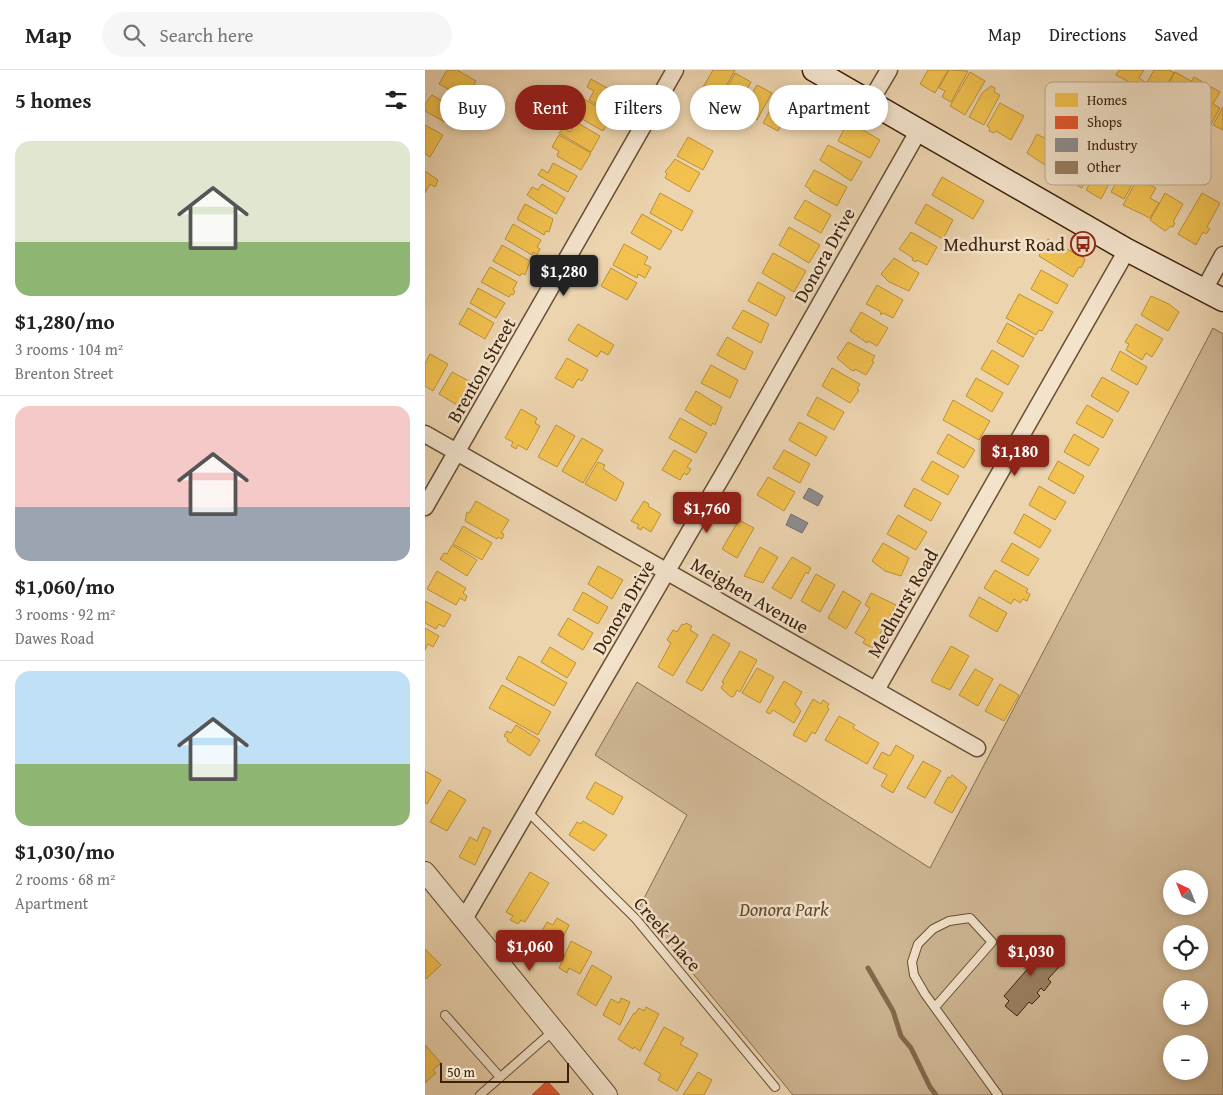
<!DOCTYPE html>
<html lang="en">
<head>
<meta charset="utf-8">
<style>
  :root { --surface:#fff; --page:#f6f6f6; --text:#222; --muted:#767676; --line:#e0e0e0; --accent:#8f2418 }
  body { margin:0; font-family:"Gentium Book Plus",serif; background:var(--page); color:var(--text); height:100vh; display:flex; flex-direction:column; font-size:19px; white-space:nowrap }
  * { box-sizing:border-box; margin:0 }
  p { font-size:16px; color:var(--muted) }
  .icon { flex:none; width:28px; height:28px; fill:none; stroke:currentColor; stroke-width:2; stroke-linecap:round; stroke-linejoin:round }
  .map { position:relative; flex:1; overflow:hidden }
  .details { display:flex; flex-direction:column; background:var(--surface); width:425px }
  .details>* { flex:none }
  .banner { position:absolute; left:15px; top:15px; width:475px; height:45px; display:flex; gap:10px }
  .needle { width:32px; rotate:317deg }
  .tools { position:absolute; left:738px; top:800px; display:grid; gap:10px }
  .tools a { display:grid; place-items:center; width:45px; height:45px; border-radius:50%; background:var(--surface); box-shadow:0 2px 8px #0003; font-size:25px }
  .scale { position:absolute; left:15px; bottom:12px; width:129px; box-sizing:border-box; padding-left:5px; border:2px solid #3c210a; border-top:0; font-size:14px; line-height:18px; white-space:nowrap; color:#3c210a; -webkit-text-stroke:4px #f3e3cb; paint-order:stroke }
  .price { position:absolute; translate:-50% -42px; padding:0 11px; border-radius:5px; background:var(--accent); color:#fff; font-size:16px; line-height:32px; filter:drop-shadow(0 1px 2px #0008) }
  .price::after { content:''; position:absolute; left:50%; top:30px; width:15px; height:11px; margin-left:-8px; background:inherit; clip-path:polygon(0 0,100% 0,50% 100%) }
  .price.on { background:#222; color:#fff }
  ul { padding:0; list-style:none }
  li { display:grid; align-content:center; gap:10px; height:265px; padding:0 15px }
  li+li { border-top:1px solid var(--line) }
  li span { display:grid; place-items:center; height:155px; border-radius:15px; color:#555 }
  li>.icon { margin-inline-start:auto }
  span .icon { width:90px; height:90px; fill:#fffc; stroke-width:1 }
  li b { font-size:21px }
  h2 { display:flex; justify-content:space-between; align-items:center; height:60px; padding:0 15px; font-size:21px }
  .pill { padding:0 18px; border-radius:22px; background:var(--surface); box-shadow:0 2px 8px #0003; font-size:18px; line-height:45px }
  .pill.on { background:var(--accent); color:#fff }
  header { display:flex; align-items:center; gap:30px; box-sizing:border-box; height:70px; padding:0 25px; background:var(--surface); border-bottom:1px solid var(--line) }
  header strong { font-size:24px }
  nav { display:flex; gap:28px; margin-inline-start:auto; font-size:18px }
  .search { width:350px; height:45px; background:var(--page); display:flex; align-items:center; gap:12px; box-sizing:border-box; padding:0 18px; border-radius:28px; color:var(--muted); font-size:19px }
  main { display:flex; flex:1; min-height:0 }
  .map>svg:first-child { display:block }
  .green { fill:#ceb693; stroke:#856c4e; fill-rule:evenodd }
  .homes { fill:#f2c14e; stroke:#bb913a }
  .shops { fill:#e4572e; stroke:#b24723 }
  .industry { fill:#8d8d92; stroke:#756d69 }
  .lines { fill:none; stroke-linecap:round; stroke-linejoin:round }
  .stream { stroke:#82684b; stroke-width:5 }
  .building { fill:#987e60; stroke:#3c210a }
  .service-casing { stroke:#684e33; stroke-width:10 }
  .minor-casing { stroke:#684e33; stroke-width:19 }
  .tertiary-casing { stroke:#684e33; stroke-width:22 }
  .secondary-casing { stroke:#3c210a; stroke-width:25 }
  .service { stroke:#f3e3cb; stroke-width:8 }
  .minor { stroke:#f3e3cb; stroke-width:16 }
  .tertiary { stroke:#f3e3cb; stroke-width:20 }
  .secondary { stroke:#f3e3cb; stroke-width:22 }
  .labels { text-anchor:middle; stroke-width:5; stroke-linejoin:round; paint-order:stroke }
  .poi-label { font-size:19px; fill:#3c210a; stroke:#f3e3cb; text-anchor:end }
  .street-label { font-size:19px; fill:#3c210a; stroke:#f3e3cb }
  .park-label { font-size:19px; font-style:italic; fill:#60462c; stroke:#f3e3cb }
  .key { fill:#f3e3cb; stroke:#bca991; stroke-width:1 }
  .key-label { font-size:14px; fill:#3c210a }
</style>
</head>
<body>
<header>
<strong>Map</strong>
<div class="search"><svg class="icon" aria-label="search" viewBox="0 0 24 24"><circle cx="10" cy="10" r="6"/><path d="M15 15l6 6"/></svg>Search here</div>
<nav><a>Map</a><a>Directions</a><a>Saved</a></nav>
</header>
<main>
<section class="details">
<h2>5 homes<svg class="icon" aria-label="filters" viewBox="0 0 24 24"><path d="M4 7h16M4 17h16"/><circle cx="9" cy="7" r="2"/><circle cx="15" cy="17" r="2"/></svg></h2>
<ul>
<li><span style="background:linear-gradient(#dfe7d0 65%,#8fb573 0)"><svg class="icon" aria-label="home" viewBox="0 0 24 24"><path d="M3 11l9-7 9 7M6 9v11h12V9"/></svg></span><div><b>$1,280/mo</b><p>3 rooms · 104 m²</p><p>Brenton Street</p></div></li>
<li><span style="background:linear-gradient(#f6c9c9 65%,#9aa5b1 0)"><svg class="icon" aria-label="home" viewBox="0 0 24 24"><path d="M3 11l9-7 9 7M6 9v11h12V9"/></svg></span><div><b>$1,060/mo</b><p>3 rooms · 92 m²</p><p>Dawes Road</p></div></li>
<li><span style="background:linear-gradient(#bfe0f5 60%,#8fb573 0)"><svg class="icon" aria-label="home" viewBox="0 0 24 24"><path d="M3 11l9-7 9 7M6 9v11h12V9"/></svg></span><div><b>$1,030/mo</b><p>2 rooms · 68 m²</p><p>Apartment</p></div></li>
</ul>
</section>
<div class="map">
<svg width="798" height="1025" viewBox="0 0 798 1025">
  <rect width="100%" height="100%" fill="#ecd4af"/>
  <filter id="stains"><feTurbulence type="fractalNoise" baseFrequency=".004" numOctaves="4"/><feColorMatrix values="0 0 0 0 .2 0 0 0 0 .09 0 0 0 0 .02 0 0 0 .5 -.17"/></filter>
  <radialGradient id="worn" r=".72"><stop offset=".6" stop-color="#630" stop-opacity="0"/><stop offset="1" stop-color="#630" stop-opacity=".3"/></radialGradient>
  <path class="green" d="M788,258L798,264V1025H368L214,838L262,745L170,685L212,612L505,798ZM746,809H774V836H746ZM746,864H774V891H746ZM746,919H774V946H746ZM746,974H774V1001H746Z"/>
  <path class="homes" d="M22,0H32L51,11L40,29L14,14Z
    M288,0H310L287,41L270,31Z
    M503,0H523L510,23L495,14Z
    M524,0L543,1L526,32L517,27L520,21L514,18Z
    M694,0H719L714,8L720,12L702,41L691,35L704,12L691,5Z
    M729,0H744L749,3L727,41L711,32Z
    M545,2L560,11L540,45L525,36Z
    M750,2L766,11L744,49L728,40Z
    M310,3L326,12L312,38L306,35L303,40L296,35L298,30L296,29Z
    M769,7L795,22L788,34L795,38L779,67L767,60L780,38L778,37L776,41L756,30Z
    M166,9L198,27L188,44L164,30L169,21L162,17Z
    M332,15L347,23L332,50L317,41Z
    M566,16L570,18L569,22L575,25L559,55L544,47L557,23Z
    M7,25L35,41L27,56L0,41V34Z
    M352,27L359,31L361,28L366,31L364,33L367,35L353,61L338,53Z
    M159,29L187,45L178,61L150,45Z
    M575,33L599,46L586,70L571,61L569,63L564,61L565,58L562,56Z
    M798,37V60L788,55Z
    M423,51L455,70L445,88L413,71Z
    M151,52L175,66L166,82L134,63L138,58L145,62Z
    M627,54L633,58L625,71L635,77L625,95L621,93L620,95L602,83L612,64L619,68Z
    M0,55L18,65L5,87L0,84Z
    M134,65L166,83L156,100L132,86L134,81L127,77Z
    M263,67L288,81L278,100L252,86Z
    M403,75L437,92L426,111L395,90Z
    M707,84L720,91L699,129L686,122Z
    M643,86L649,90L651,86L656,89L654,93L667,100L657,118L633,105Z
    M250,89L275,103L264,122L240,108L242,104L240,102Z
    M678,91L692,99L676,129L661,120Z
    M128,93L152,106L143,122L113,105L117,99L123,103Z
    M389,100L422,117L412,136L385,121V119L380,116Z
    M0,101L13,110L10,117L5,114L0,123Z
    M517,107L559,131L548,149L507,125Z
    M713,108L731,118L725,128L734,133L725,148L698,135Z
    M117,114L140,128L131,144L102,125L107,117L113,120Z
    M235,123L268,141L257,161L225,143Z
    M740,123L758,134L748,152L750,153L748,157L746,156L740,161L725,150Z
    M777,123L795,133L782,157L785,159L781,164L778,162L771,175L753,164Z
    M380,130L406,145L396,163L369,148Z
    M100,134L128,149L124,162L121,161L119,165L92,149Z
    M501,134L528,150L518,169L490,153Z
    M217,144L247,161L235,180L206,163Z
    M88,154L116,170L112,177L115,179L112,185L108,182L107,185L80,169Z
    M364,157L395,175L384,193L354,175Z
    M486,162L512,177L502,195L492,190L491,192L487,190L488,188L474,179Z
    M623,169L659,188L660,190L656,198L654,197L648,207L614,186Z
    M199,174L223,187L219,194L226,197L220,208L213,204L212,208L188,195Z
    M77,175L105,191L100,205L97,203L95,206L68,191Z
    M348,183L381,201L369,222L337,203Z
    M469,188L494,203L484,221L464,212L456,204Z
    M65,197L92,212L88,220L90,221L88,225L86,224L84,227L56,212Z
    M186,198L212,213L202,230L176,216Z
    M616,200L643,215L632,234L606,219Z
    M333,212L360,227L351,246L323,231Z
    M452,215L478,230L468,248L458,243L456,245L455,241L441,234Z
    M53,218L80,233L71,248L45,233Z
    M594,224L628,242L617,261L614,260L611,265L581,248Z
    M726,226L744,234L754,242L743,261L716,245Z
    M43,238L69,253L60,269L34,254Z
    M318,240L344,254L336,273L307,258Z
    M436,242L463,258L452,276L443,271L442,273L425,261Z
    M582,253L609,268L598,287L572,272Z
    M153,254L189,275L183,285L176,281L172,287L143,270Z
    M711,254L738,269L727,287L721,283L717,290L701,280L704,274L700,272Z
    M302,267L328,282L320,300L292,285Z
    M423,272L450,286L447,291L449,292L441,305L430,299L429,301L426,300L412,288Z
    M567,280L594,296L583,315L556,299Z
    M695,281L722,297L712,315L686,300Z
    M5,284L23,294L8,321L0,316V294Z
    M142,288L163,300L157,311L153,309L148,318L130,308Z
    M286,295L313,310L305,328L276,313Z
    M407,298L435,314L432,319L434,320L425,333L397,316Z
    M27,302L46,312L32,335L14,324Z
    M677,307L704,322L693,342L666,326Z
    M551,308L578,323L567,342L541,326Z
    M271,321L297,337L290,355L288,353L286,356L260,340Z
    M392,327L419,342L409,360L382,345Z
    M528,330L565,351L554,370L518,350Z
    M662,335L688,350L678,368L651,353Z
    M96,339L112,348L110,353L115,356L102,380L93,375L91,379L86,376L88,372L80,368Z
    M255,348L282,363L271,383L244,368Z
    M374,352L402,367L391,386L364,370Z
    M131,355L150,366L132,397L113,387Z
    M523,364L550,380L539,398L512,383Z
    M649,364L674,379L664,396L639,382Z
    M157,368L178,380L158,413L137,401Z
    M249,380L267,390L262,397L266,399L262,405L259,403L255,410L237,400Z
    M359,380L385,394L375,413L348,398Z
    M507,391L534,406L523,425L496,410Z
    M633,391L659,406L649,424L623,409Z
    M173,392L180,395L178,399L199,413L191,431L160,414Z
    M343,407L370,422L359,441L332,425Z
    M614,416L641,432L630,450L604,435Z
    M489,418L516,433L506,451L479,436Z
    M51,431L84,450L76,463L79,464L77,469L73,467L72,469L40,451L42,442L44,443Z
    M219,431L224,434L223,436L236,444L226,462L218,457L216,460L212,458L214,455L206,451Z
    M599,444L626,460L615,478L589,463Z
    M473,445L502,462L491,480L462,464Z
    M314,450L329,458L312,488L297,479Z
    M38,456L67,473L57,490L28,474Z
    M458,473L484,488L476,506L460,501L447,491Z
    M587,473L614,489L603,506L576,491Z
    M27,475L52,490L42,506L15,489L19,483L22,484Z
    M335,477L353,487L338,513L319,506Z
    M367,487L386,498L383,504L381,502L366,529L347,518Z
    M173,496L198,510L187,529L163,514Z
    M570,500L603,519L601,522L605,524L602,531L598,529L595,533L589,529L586,534L559,518Z
    M12,501L41,518L38,523L42,526L40,531L35,528L31,535L2,519Z
    M391,504L410,515L395,542L376,531Z
    M418,521L436,532L421,559L403,548Z
    M158,522L183,537L173,554L148,540Z
    M446,523L471,535L447,578L438,573L440,569L430,563L445,538L440,535Z
    M554,527L582,543L572,562L544,546Z
    M0,531L26,545L19,557L14,554L11,559L0,553Z
    M143,548L168,563L158,580L133,565Z
    M261,553L267,556L265,560L273,565L248,606L233,597L246,573L242,570L248,560L252,562L257,554L259,555Z
    M0,558L14,566L8,577L3,574L0,580Z
    M288,564L305,574L277,621L261,612Z
    M526,576L544,586L525,620L507,612V609Z
    M125,577L151,593L142,608L116,592Z
    M315,581L332,590L315,622L312,620L309,626L306,627L296,618L299,613L297,612Z
    M94,586L142,613L129,636L81,609Z
    M332,598L349,607L335,633L317,623Z
    M550,599L568,609L553,636L534,625Z
    M359,611L377,622L370,634L376,641L369,653L348,640L345,644L341,642Z
    M575,614L594,625L579,651L560,641Z
    M77,615L126,642L113,665L64,638Z
    M388,629L396,634L398,630L404,634L402,637L404,639L390,664L387,662L381,672L368,665Z
    M414,646L430,655L428,658L454,673L442,694L400,670Z
    M91,655L115,670L105,686L82,671L83,669L79,666L82,661L86,663Z
    M471,675L489,686L468,723L456,716L462,705L448,698L457,682L465,686Z
    M498,691L516,701L500,728L482,718Z
    M0,701L16,710L2,734L0,733Z
    M527,705L542,717L527,743L509,733L523,707L525,708Z
    M170,712L198,727L188,745L161,728Z
    M24,720L41,730L22,761L5,752Z
    M158,751L182,765L169,781L144,765L152,752L156,754Z
    M58,757L66,761L50,795L34,787L45,767L52,771Z
    M105,802L124,813L100,852L96,850L93,854L85,850L88,846L81,842Z
    M132,848L144,855L131,882L125,879L123,883L114,879L117,874L111,871L122,852L128,855Z
    M146,871L167,882L155,904L144,898L142,903L134,898Z
    M0,879L16,895L1,909L0,907Z
    M167,895L187,907L171,936L152,924Z
    M196,928L205,932L195,955L178,945L186,929L194,933Z
    M221,937L234,944L215,981L209,977L208,979L193,969L209,943L210,944L214,938L219,941Z
    M239,957L259,968L255,974L273,984L252,1021L233,1010L236,1004L219,994Z
    M0,975L16,993L8,1000L11,1003L0,1013Z
    M273,1002L287,1010L279,1025H258Z"/>
  <path class="shops" d="M122,1011L135,1025H107Z"/>
  <path class="industry" d="M384,418L398,426L393,436L378,428Z
    M366,444L383,453L377,463L361,455Z"/>
  <g class="lines">
    <path class="stream" d="M443,898L468,941L476,966L486,978L505,1017L511,1025"/>
  </g>
  <path class="building" d="M601,866L635,896L623,909L626,912L619,921L616,918L612,923L615,926L607,934L604,932L592,946L580,936L584,931L579,926L606,895L589,880Z"/>
  <g class="lines">
    <defs>
      <path id="service" d="M103,742L211,849L350,1017
        M511,936L567,872L545,848L524,851L508,859L493,874L487,892L489,905L500,924L573,1025
        M20,945L75,1007
        M55,1025L128,961"/>
      <path id="minor" d="M445,32L464,0
        M779,220L798,185
        M0,364L552,678
        M0,437L250,0
        M451,620L702,180
        M39,849L306,391L494,60"/>
      <path id="tertiary" d="M0,802L182,1025"/>
      <path id="secondary" d="M389,0L702,180L798,230"/>
    </defs>
    <use href="#service" class="service-casing"/>
    <use href="#minor" class="minor-casing"/>
    <use href="#tertiary" class="tertiary-casing"/>
    <use href="#secondary" class="secondary-casing"/>
    <use href="#service" class="service"/>
    <use href="#minor" class="minor"/>
    <use href="#tertiary" class="tertiary"/>
    <use href="#secondary" class="secondary"/>
  </g>
  <defs>
    <symbol id="bus-ring" viewBox="-11 -11 22 22"><circle r="9.5" fill="#f3e3cb" stroke="#8f2418" stroke-width="1.5"/><path d="M-5-6H5V4H4V6H2V4H-2V6H-4V4H-5ZM-3.5-4V0h7V-4ZM-3.5 1.2v1.5H-2V1.2ZM2 1.2v1.5H3.5V1.2Z" fill="#8f2418"/></symbol>
  </defs>
  <g fill-rule="evenodd">
    <use href="#bus-ring" x="644" y="160" width="28" height="28"/>
  </g>
  <g class="labels">
    <g class="poi-label">
      <text x="640" y="181">Medhurst Road</text>
    </g>
    <g class="street-label">
      <text transform="translate(399 185) rotate(-61)" y="7">Donora Drive</text>
      <text transform="translate(56 300) rotate(-60)" y="7">Brenton Street</text>
      <text transform="translate(325 525) rotate(30)" y="7">Meighen Avenue</text>
      <text transform="translate(477 533) rotate(-60)" y="7">Medhurst Road</text>
      <text transform="translate(198 537) rotate(-60)" y="7">Donora Drive</text>
      <text transform="translate(243 864) rotate(49)" y="7">Creek Place</text>
    </g>
    <g class="park-label">
      <text x="359" y="846">Donora Park</text>
    </g>
  </g>
  <rect x="620" y="12" width="166" height="103" rx="8" class="key"/>
  <rect x="630" y="23" width="23" height="14" fill="#f2c14e"/>
  <rect x="630" y="46" width="23" height="13" fill="#e4572e"/>
  <rect x="630" y="68" width="23" height="14" fill="#8d8d92"/>
  <rect x="630" y="91" width="23" height="13" fill="#987e60"/>
  <g class="key-label">
    <text x="662" y="35">Homes</text>
    <text x="662" y="57">Shops</text>
    <text x="662" y="80">Industry</text>
    <text x="662" y="102">Other</text>
  </g>
  <rect width="100%" height="100%" filter="url(#stains)"/>
  <rect width="100%" height="100%" fill="url(#worn)"/>
</svg>
<div class="tools">
<a><svg class="needle" viewBox="-14 -14 28 28"><path d="M0-13l5 13h-10z" fill="#e53935"/><path d="M0 13l5-13h-10z" fill="#767676"/></svg></a>
<a><svg class="icon" aria-label="locate" viewBox="0 0 24 24"><circle cx="12" cy="12" r="6"/><path d="M12 2v4M12 18v4M2 12h4M18 12h4"/></svg></a>
<a>+</a>
<a>−</a>
</div>
<div class="scale">50 m</div>
<b class="price on" style="left:139px;top:227px">$1,280</b>
<b class="price" style="left:590px;top:407px">$1,180</b>
<b class="price" style="left:282px;top:464px">$1,760</b>
<b class="price" style="left:105px;top:902px">$1,060</b>
<b class="price" style="left:606px;top:907px">$1,030</b>
<div class="banner">
<a class="pill">Buy</a>
<a class="pill on">Rent</a>
<a class="pill">Filters</a>
<a class="pill">New</a>
<a class="pill">Apartment</a>
</div>
</div>
</main>
</body>
</html>
